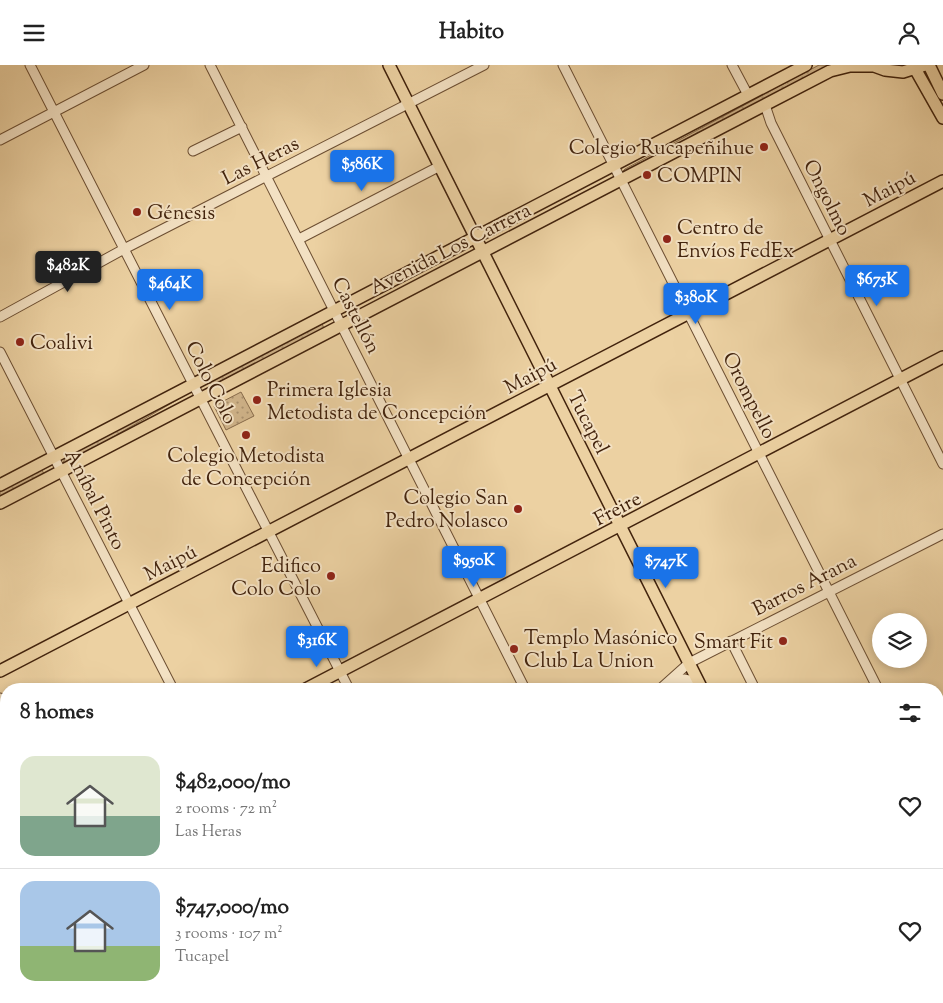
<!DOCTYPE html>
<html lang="en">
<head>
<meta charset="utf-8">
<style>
  :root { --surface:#fff; --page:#f2f2f2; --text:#222; --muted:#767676; --line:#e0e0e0; --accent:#1a73e8 }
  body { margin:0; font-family:"Sorts Mill Goudy",serif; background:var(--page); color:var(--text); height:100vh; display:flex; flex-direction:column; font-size:19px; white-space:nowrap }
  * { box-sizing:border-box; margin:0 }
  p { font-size:16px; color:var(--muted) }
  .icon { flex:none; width:28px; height:28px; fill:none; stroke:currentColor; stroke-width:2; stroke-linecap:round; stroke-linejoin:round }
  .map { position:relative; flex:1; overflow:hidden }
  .panel { position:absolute; left:0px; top:618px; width:944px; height:321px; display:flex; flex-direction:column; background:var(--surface); border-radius:20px 20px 0 0; box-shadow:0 2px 8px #0003 }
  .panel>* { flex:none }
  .fabs { position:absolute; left:872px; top:548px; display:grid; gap:10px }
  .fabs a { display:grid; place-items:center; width:55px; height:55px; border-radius:50%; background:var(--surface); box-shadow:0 2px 8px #0003; font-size:25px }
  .price { position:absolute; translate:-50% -42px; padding:0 11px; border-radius:5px; background:var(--accent); color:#fff; font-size:16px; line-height:32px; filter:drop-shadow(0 1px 2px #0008) }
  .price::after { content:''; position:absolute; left:50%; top:30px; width:15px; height:11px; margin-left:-8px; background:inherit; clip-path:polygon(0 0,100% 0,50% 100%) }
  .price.selected { background:#222; color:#fff }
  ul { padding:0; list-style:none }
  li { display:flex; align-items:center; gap:15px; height:125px; padding:0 20px }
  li+li { border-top:1px solid var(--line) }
  li span { display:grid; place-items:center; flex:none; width:140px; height:100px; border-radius:15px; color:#555 }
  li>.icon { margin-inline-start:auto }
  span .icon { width:60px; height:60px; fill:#fffc; stroke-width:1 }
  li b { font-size:21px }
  h2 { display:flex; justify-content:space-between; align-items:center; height:60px; padding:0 20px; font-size:21px }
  header { display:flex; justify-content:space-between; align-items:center; height:65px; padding:0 20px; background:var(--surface); font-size:22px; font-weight:800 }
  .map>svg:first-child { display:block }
  .green { fill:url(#green-dots); stroke:#886b4b }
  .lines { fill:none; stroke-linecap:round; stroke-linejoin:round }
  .minor-casing { stroke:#6c4e32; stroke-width:11 }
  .major-casing { stroke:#42230d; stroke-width:14 }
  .minor { stroke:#f3e1c3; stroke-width:9 }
  .major { stroke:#ecd1a2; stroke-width:11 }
  .poi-dot { fill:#8f2418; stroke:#f3e1c3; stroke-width:2 }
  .labels { text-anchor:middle; stroke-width:4; stroke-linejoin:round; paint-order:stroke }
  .poi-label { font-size:20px; fill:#42230d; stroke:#f3e1c3; text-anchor:start }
  .street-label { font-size:20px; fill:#42230d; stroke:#f3e1c3 }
</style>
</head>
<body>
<header><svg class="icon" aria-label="menu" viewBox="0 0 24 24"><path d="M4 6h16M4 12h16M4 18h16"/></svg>Habito<svg class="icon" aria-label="person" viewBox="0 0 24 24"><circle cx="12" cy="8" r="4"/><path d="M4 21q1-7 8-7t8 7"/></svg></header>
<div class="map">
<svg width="943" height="938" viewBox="0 0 943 938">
  <defs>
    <pattern id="green-dots" width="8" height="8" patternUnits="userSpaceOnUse" patternTransform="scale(1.25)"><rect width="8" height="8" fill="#cfb389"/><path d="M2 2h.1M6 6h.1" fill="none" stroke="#aa916e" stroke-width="1.8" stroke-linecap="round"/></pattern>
  </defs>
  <rect width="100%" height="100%" fill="#ecd1a2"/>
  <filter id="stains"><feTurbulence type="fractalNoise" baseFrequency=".004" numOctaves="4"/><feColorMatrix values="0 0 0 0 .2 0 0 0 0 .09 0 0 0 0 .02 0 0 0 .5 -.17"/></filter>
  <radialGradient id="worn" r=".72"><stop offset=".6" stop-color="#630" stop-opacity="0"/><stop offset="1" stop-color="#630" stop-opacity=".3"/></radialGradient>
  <path class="green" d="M819,0H830L622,107L625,104Z
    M322,259L324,263L213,320L209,318Z
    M241,327L254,351L226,365L214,341Z
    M189,328L94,383L63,398L65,393Z
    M42,405L44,409L0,432V427Z
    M320,932L321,938H166L163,933Z"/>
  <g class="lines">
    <defs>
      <path id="minor" d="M30,0L349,624
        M210,0L525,624
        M563,0L878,624
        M732,0L748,30
        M765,40L771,58L943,399
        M0,75L144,0
        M193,86L242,62
        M299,174L440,101
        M0,252L124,184L484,0
        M0,287L173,624
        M731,576L755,624
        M670,619L684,614L698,617
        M660,624L689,598L943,469
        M0,633L6,645
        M938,759L943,768
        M155,932L157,938
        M505,932L507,938
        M683,932L686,938
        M36,938L47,932"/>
      <path id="major" d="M389,0L702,624
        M913,0L943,53
        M929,0L943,29
        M0,420L806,0
        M0,438L830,6L850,1H874L885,5L903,7L925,0
        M0,606L943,116
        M306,624L943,292
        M938,648L943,646
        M0,781L6,778
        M938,825L943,822
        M323,932V938
        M858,932L861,938
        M389,938L400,932
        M719,938L730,932"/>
    </defs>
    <use href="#minor" class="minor-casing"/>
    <use href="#major" class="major-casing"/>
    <use href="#minor" class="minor"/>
    <use href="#major" class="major"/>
  </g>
  <g class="poi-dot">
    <circle cx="764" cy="82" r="5"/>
    <circle cx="647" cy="110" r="5"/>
    <circle cx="137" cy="147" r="5"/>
    <circle cx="667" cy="174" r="5"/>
    <circle cx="20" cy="277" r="5"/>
    <circle cx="257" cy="335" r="5"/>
    <circle cx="246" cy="370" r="5"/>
    <circle cx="518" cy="444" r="5"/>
    <circle cx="331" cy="511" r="5"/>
    <circle cx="783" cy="576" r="5"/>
    <circle cx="514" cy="584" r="5"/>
  </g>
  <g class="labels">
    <g class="poi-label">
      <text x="754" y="89" text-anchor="end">Colegio Rucapeñihue</text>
      <text x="657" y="117">COMPIN</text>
      <text x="147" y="154">Génesis</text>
      <text x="677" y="169">Centro de<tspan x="677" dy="23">Envíos FedEx</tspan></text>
      <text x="30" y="284">Coalivi</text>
      <text x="267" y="331">Primera Iglesia<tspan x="267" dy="23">Metodista de Concepción</tspan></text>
      <text x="246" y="397" text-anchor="middle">Colegio Metodista<tspan x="246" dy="23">de Concepción</tspan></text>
      <text x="508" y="439" text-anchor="end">Colegio San<tspan x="508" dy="23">Pedro Nolasco</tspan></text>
      <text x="321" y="507" text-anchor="end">Edifico<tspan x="321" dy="23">Colo Colo</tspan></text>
      <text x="524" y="579">Templo Masónico<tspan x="524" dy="23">Club La Union</tspan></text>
      <text x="773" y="583" text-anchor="end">Smart Fit</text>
    </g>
    <g class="street-label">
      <text transform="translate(260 95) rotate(-27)" y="7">Las Heras</text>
      <text transform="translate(889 123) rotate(-28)" y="7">Maipú</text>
      <text transform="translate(828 132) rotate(63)" y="7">Ongolmo</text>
      <text transform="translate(450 183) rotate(-27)" y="7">Avenida Los Carrera</text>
      <text transform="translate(357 250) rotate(63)" y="7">Castellón</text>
      <text transform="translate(530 310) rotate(-28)" y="7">Maipú</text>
      <text transform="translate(212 317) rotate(63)" y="7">Colo Colo</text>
      <text transform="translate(750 330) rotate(63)" y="7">Orompello</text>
      <text transform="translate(589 357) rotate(63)" y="7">Tucapel</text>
      <text transform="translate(96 434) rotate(63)" y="7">Aníbal Pinto</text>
      <text transform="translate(617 443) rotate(-28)" y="7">Freire</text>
      <text transform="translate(170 497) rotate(-27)" y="7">Maipú</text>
      <text transform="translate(804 519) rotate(-27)" y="7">Barros Arana</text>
    </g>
  </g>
  <rect width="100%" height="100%" filter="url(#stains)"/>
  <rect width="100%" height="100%" fill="url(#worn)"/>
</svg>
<div class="fabs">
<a><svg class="icon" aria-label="layers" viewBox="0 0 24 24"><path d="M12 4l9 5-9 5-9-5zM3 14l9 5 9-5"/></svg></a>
</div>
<b class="price" style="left:362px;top:127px">$586K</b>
<b class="price selected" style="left:68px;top:228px">$482K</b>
<b class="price" style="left:877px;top:242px">$675K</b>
<b class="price" style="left:170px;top:246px">$464K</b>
<b class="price" style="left:696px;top:260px">$380K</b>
<b class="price" style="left:474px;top:523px">$950K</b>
<b class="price" style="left:666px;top:524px">$747K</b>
<b class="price" style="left:317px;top:603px">$316K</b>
<section class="panel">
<h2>8 homes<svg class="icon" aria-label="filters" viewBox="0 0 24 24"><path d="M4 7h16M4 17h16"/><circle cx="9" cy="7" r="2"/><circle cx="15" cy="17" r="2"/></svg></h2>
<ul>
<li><span style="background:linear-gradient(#dfe7d0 60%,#7fa58c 0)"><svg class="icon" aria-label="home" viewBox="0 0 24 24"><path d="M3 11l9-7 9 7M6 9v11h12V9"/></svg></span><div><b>$482,000/mo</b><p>2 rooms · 72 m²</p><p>Las Heras</p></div><svg class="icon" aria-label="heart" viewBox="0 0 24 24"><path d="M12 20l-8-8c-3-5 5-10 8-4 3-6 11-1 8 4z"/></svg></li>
<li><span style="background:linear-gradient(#a9c7e8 65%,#8fb573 0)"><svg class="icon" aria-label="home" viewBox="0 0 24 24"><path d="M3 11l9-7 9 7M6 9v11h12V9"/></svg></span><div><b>$747,000/mo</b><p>3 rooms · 107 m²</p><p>Tucapel</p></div><svg class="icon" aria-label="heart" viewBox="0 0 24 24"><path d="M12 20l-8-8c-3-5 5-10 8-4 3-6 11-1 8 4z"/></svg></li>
</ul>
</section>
</div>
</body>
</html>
